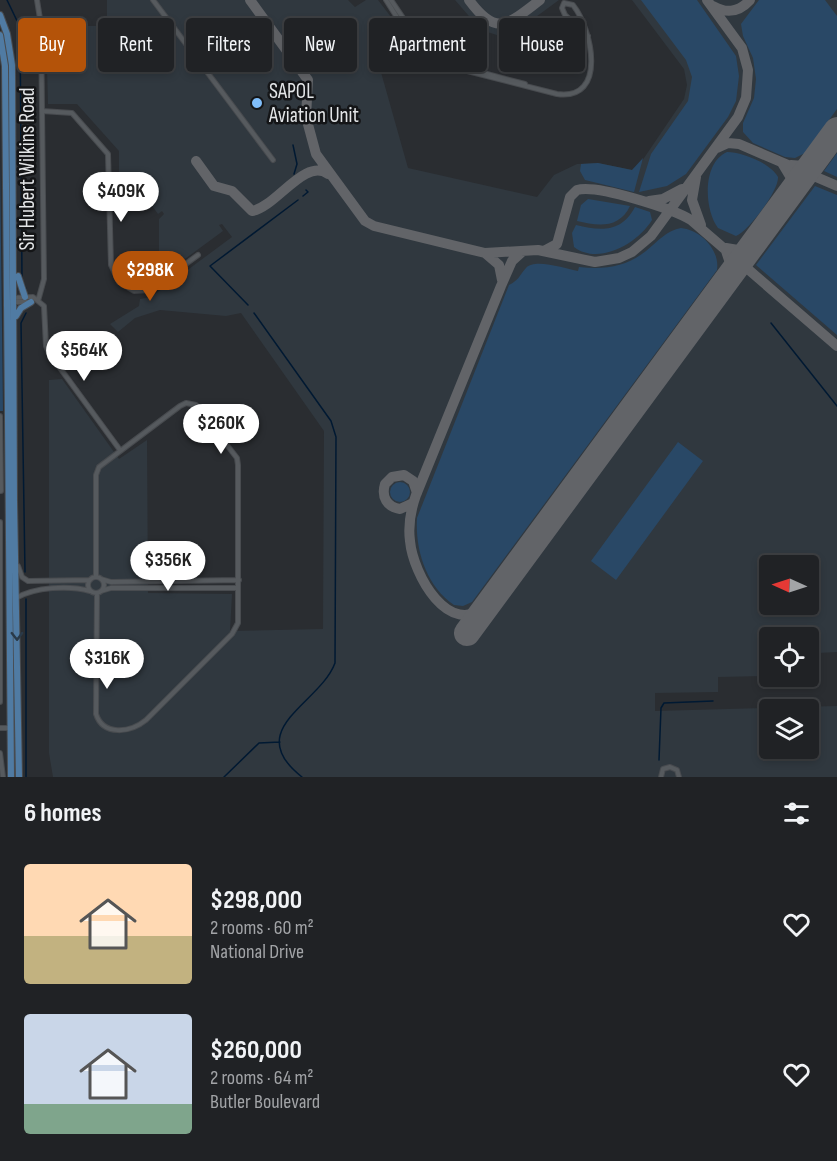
<!DOCTYPE html>
<html lang="en">
<head>
<meta charset="utf-8">
<style>
  :root { --surface:#202225; --page:#282a2d; --text:#f1f3f6; --muted:#a2a4a7; --line:#3d3f42; --accent:#b45309 }
  body { margin:0; font-family:"Sofia Sans Condensed",sans-serif; background:var(--page); color:var(--text); height:100vh; display:flex; flex-direction:column; font-size:22px; white-space:nowrap }
  * { box-sizing:border-box; margin:0 }
  p { font-size:20px; color:var(--muted) }
  .icon { flex:none; width:33px; height:33px; fill:none; stroke:currentColor; stroke-width:2; stroke-linecap:round; stroke-linejoin:round }
  .map { position:relative; height:777px; overflow:hidden }
  .drawer { display:flex; flex-direction:column; background:var(--surface); flex:1 }
  .drawer>* { flex:none }
  .top-card { position:absolute; left:18px; top:18px; width:801px; height:54px; display:flex; gap:12px }
  .needle { width:39px; rotate:273deg }
  .buttons { position:absolute; left:759px; top:555px; display:grid; gap:12px }
  .buttons a { display:grid; place-items:center; width:60px; height:60px; border-radius:6px; background:var(--surface); box-shadow:0 3px 9px #0003,0 0 0 2px var(--line); font-size:30px }
  .price { position:absolute; translate:-50% -51px; padding:0 14px; border-radius:21px; background:#fff; color:#222; font-size:20px; line-height:39px; filter:drop-shadow(0 2px 3px #0008) }
  .price::after { content:''; position:absolute; left:50%; top:36px; width:18px; height:14px; margin-left:-9px; background:inherit; clip-path:polygon(0 0,100% 0,50% 100%) }
  .price.selected { background:var(--accent); color:#fff }
  ul { padding:0; list-style:none }
  li { display:flex; align-items:center; gap:18px; height:150px; padding:0 24px }
  li span { display:grid; place-items:center; flex:none; width:168px; height:120px; border-radius:6px; color:#555 }
  li>.icon { margin-inline-start:auto }
  span .icon { width:72px; height:72px; fill:#fffc; stroke-width:1 }
  li b { font-size:26px }
  h2 { display:flex; justify-content:space-between; align-items:center; height:72px; padding:0 24px; font-size:26px }
  .tag { padding:0 21px; border-radius:6px; background:var(--surface); box-shadow:0 3px 9px #0003,0 0 0 2px var(--line); font-size:21px; line-height:54px }
  .tag.selected { background:var(--accent); color:#fff }
  .map>svg:first-child { display:block }
  .built { fill:#30383f; fill-rule:evenodd }
  .green { fill:#294866 }
  .lines { fill:none; stroke-linecap:round; stroke-linejoin:round }
  .stream { stroke:#001932; stroke-width:1.5 }
  .taxiway { stroke:#626468; stroke-width:10 }
  .runway { stroke:#626468; stroke-width:26 }
  .minor-casing { stroke:#484b4f; stroke-width:6 }
  .primary-casing { stroke:#484b4f; stroke-width:8 }
  .minor { stroke:#565a5e; stroke-width:4 }
  .primary { stroke:#507ba3; stroke-width:6 }
  .oneway { stroke:#293948 }
  .poi-dot { fill:#7fbdf9; stroke:#141517; stroke-width:2 }
  .labels { text-anchor:middle; stroke-width:5; stroke-linejoin:round; paint-order:stroke }
  .poi-label { font-size:21px; fill:#e3e5e7; stroke:#141517; text-anchor:start }
  .street-label { font-size:21px; fill:#e3e5e7; stroke:#141517 }
</style>
</head>
<body>
<div class="map">
<svg width="837" height="777" viewBox="0 0 837 777">
  <rect width="100%" height="100%" fill="#2a2d31"/>
  <path class="built" d="M107,0H348L355,7L366,0H378L404,34L375,51L408,168L537,197L554,175L577,164L598,163L632,170L642,161L684,99L687,85L684,69L632,0H837V652L818,653V676H809L808,638H770L769,676L718,677V692L655,693V711L837,706V777H53L49,753V380L62,379L119,459L147,440L148,593L232,594L230,631L323,629L324,431L241,313L226,316L160,310L135,318L118,332L110,324L139,306L140,299L151,297L232,237L222,224L219,225L223,231L159,278V219L164,214L162,211L158,214L131,177L134,174L133,172H119V151L77,104H48L46,26H107ZM770,566H808V604H770ZM770,710H808V748H770Z
    M455,0H559L514,33L500,36L481,30Z"/>
  <path class="green" d="M641,0H697L736,56L739,76L736,101L728,117L686,174L667,186L639,192L651,154L688,101L692,77L686,60Z
    M759,0H825L837,16V109L805,153L795,158L785,157L753,143L743,132V123L754,98L756,79L753,58L743,36L741,24Z
    M727,152C741,152 771,163 778,177C779,190 749,231 736,236L718,228C704,209 702,163 727,152Z
    M837,153V177L824,171Z
    M643,158L634,192L585,180L580,171L581,164L598,163L632,170Z
    M0,161L3,411H0Z
    M815,186L837,195V335L756,265Z
    M588,199L630,206C619,229 598,226 577,221L581,205Z
    M635,207L650,212L652,220C638,243 599,266 574,247L572,233L576,225C601,231 621,233 635,207Z
    M681,228C701,230 720,250 717,270L472,602L463,606L454,605C426,586 415,549 417,518L509,285C519,280 519,276 526,268C535,258 566,269 578,271L579,267C604,270 626,267 646,251C657,242 667,230 681,228Z
    M678,442L703,461L616,580L591,561Z
    M390 492a10 10 0 1 1 20 0a10 10 0 1 1-20 0Z"/>
  <g class="lines">
    <path class="stream" d="M7,0L20,27L22,279L26,289
      M293,145L297,164L294,174
      M303,196L308,192L306,190
      M248,305L210,266L298,200
      M254,313L331,421L336,437L335,663C320,704 241,729 302,777
      M771,323L837,406
      M25,572L21,323L26,313
      M659,760L661,708L664,703L713,701
      M26,777V599
      M224,777L259,743L280,742"/>
    <path class="taxiway" d="M250,0L308,80L306,117L316,154L365,221L374,226L485,253L538,250L595,262L619,258L632,252L651,236L738,117L746,98L748,70L742,48L707,0
      M469,0C497,38 508,24 540,0
      M713,6C727,14 739,12 750,0
      M717,148L728,143L739,144L837,186
      M196,161L214,186L232,191L252,211C276,207 305,157 328,174
      M782,163L791,178L790,194
      M791,165L804,166L816,159
      M696,177L692,200L701,225
      M649,201L663,199L682,189
      M726,248L738,250L753,243
      M544,251L557,244L570,197L577,190C597,184 673,209 691,220L837,346
      M726,251L730,263L728,277
      M485,253L499,265L502,280
      M413,503L400,509C387,507 381,497 385,484L392,477L404,475L413,481L417,493
      M487,605C449,640 413,574 410,541C408,526 411,509 416,495L501,286L512,261L523,251"/>
    <path class="runway" d="M467,633L837,130"/>
    <defs>
      <path id="minor" d="M37,0L41,25L44,279L38,301
        M153,0L273,160
        M386,0L424,60L557,94C608,101 592,29 573,5L564,3L562,8L565,15L588,36
        M391,0L411,30L420,51L427,58L525,84
        M42,111L72,113L108,154L111,265L119,282L134,291L150,290L198,255
        M12,298L33,297L44,306L46,346L49,353L120,450
        M12,302H29
        M0,416L1,491
        M0,522V702
        M18,566L22,577L28,581L90,580
        M96,577V475L99,467L180,406L186,403L196,405L237,458L238,465V623L232,634L146,720C130,733 103,736 96,714L97,593
        M88 585a8 8 0 1 1 16 0a8 8 0 1 1-16 0Z
        M101,579L111,582L239,580
        M101,591L111,588H238
        M16,598C35,587 69,585 90,591
        M0,728H11
        M0,753L3,777
        M661,777L663,769L670,767L677,770L679,777"/>
      <path id="primary" d="M0,15L7,34L12,65L14,501L19,777
        M0,35L5,66L11,777
        M18,276L25,297
        M16,316L21,308L31,302"/>
    </defs>
    <use href="#minor" class="minor-casing"/>
    <use href="#primary" class="primary-casing"/>
    <use href="#minor" class="minor"/>
    <use href="#primary" class="primary"/>
  </g>
  <defs><path id="oneway-chevron" d="M-2-3.5L2.5 0L-2 3.5" fill="none" stroke-width="1.6" stroke-linecap="round" stroke-linejoin="round" transform="scale(1.5)"/></defs>
  <use class="oneway" href="#oneway-chevron" transform="translate(17 636) rotate(89)"/>
  <circle class="poi-dot" cx="257" cy="103" r="6"/>
  <g class="labels">
    <g class="poi-label">
      <text x="269" y="98">SAPOL<tspan x="269" dy="24">Aviation Unit</tspan></text>
    </g>
    <g class="street-label">
      <text transform="translate(27 169) rotate(-90)" y="7">Sir Hubert Wilkins Road</text>
    </g>
  </g>
</svg>
<div class="buttons">
<a><svg class="needle" viewBox="-14 -14 28 28"><path d="M0-13l5 13h-10z" fill="#e53935"/><path d="M0 13l5-13h-10z" fill="#a2a4a7"/></svg></a>
<a><svg class="icon" aria-label="locate" viewBox="0 0 24 24"><circle cx="12" cy="12" r="6"/><path d="M12 2v4M12 18v4M2 12h4M18 12h4"/></svg></a>
<a><svg class="icon" aria-label="layers" viewBox="0 0 24 24"><path d="M12 4l9 5-9 5-9-5zM3 14l9 5 9-5"/></svg></a>
</div>
<b class="price" style="left:121px;top:223px">$409K</b>
<b class="price selected" style="left:150px;top:302px">$298K</b>
<b class="price" style="left:84px;top:382px">$564K</b>
<b class="price" style="left:221px;top:455px">$260K</b>
<b class="price" style="left:168px;top:592px">$356K</b>
<b class="price" style="left:107px;top:690px">$316K</b>
<div class="top-card">
<a class="tag selected">Buy</a>
<a class="tag">Rent</a>
<a class="tag">Filters</a>
<a class="tag">New</a>
<a class="tag">Apartment</a>
<a class="tag">House</a>
</div>
</div>
<section class="drawer">
<h2>6 homes<svg class="icon" aria-label="filters" viewBox="0 0 24 24"><path d="M4 7h16M4 17h16"/><circle cx="9" cy="7" r="2"/><circle cx="15" cy="17" r="2"/></svg></h2>
<ul>
<li><span style="background:linear-gradient(#ffd9b3 60%,#c2b280 0)"><svg class="icon" aria-label="home" viewBox="0 0 24 24"><path d="M3 11l9-7 9 7M6 9v11h12V9"/></svg></span><div><b>$298,000</b><p>2 rooms · 60 m²</p><p>National Drive</p></div><svg class="icon" aria-label="heart" viewBox="0 0 24 24"><path d="M12 20l-8-8c-3-5 5-10 8-4 3-6 11-1 8 4z"/></svg></li>
<li><span style="background:linear-gradient(#c9d6e8 75%,#7fa58c 0)"><svg class="icon" aria-label="home" viewBox="0 0 24 24"><path d="M3 11l9-7 9 7M6 9v11h12V9"/></svg></span><div><b>$260,000</b><p>2 rooms · 64 m²</p><p>Butler Boulevard</p></div><svg class="icon" aria-label="heart" viewBox="0 0 24 24"><path d="M12 20l-8-8c-3-5 5-10 8-4 3-6 11-1 8 4z"/></svg></li>
</ul>
</section>
</body>
</html>
